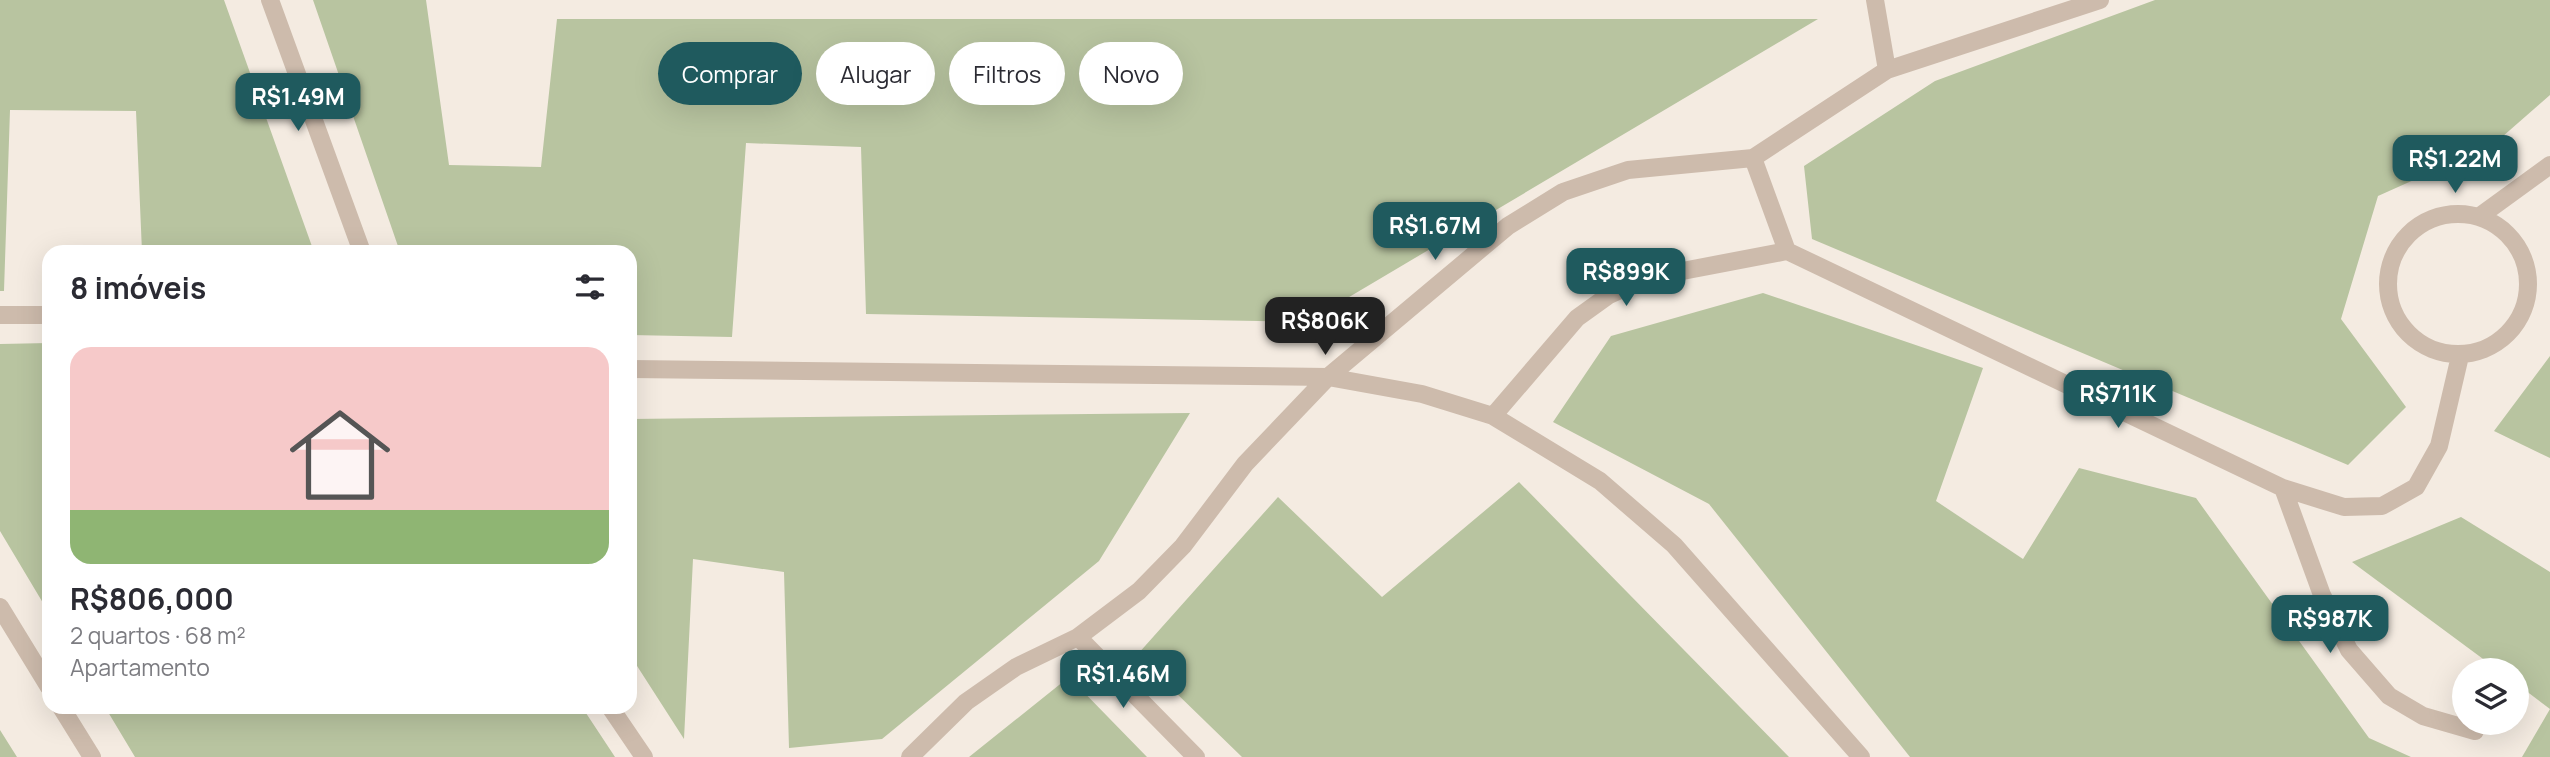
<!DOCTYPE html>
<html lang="pt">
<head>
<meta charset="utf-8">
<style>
  :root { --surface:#fff; --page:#f2f2f3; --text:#2b2b33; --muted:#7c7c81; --accent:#1f5a5e }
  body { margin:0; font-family:Manrope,sans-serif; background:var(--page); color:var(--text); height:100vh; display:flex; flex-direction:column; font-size:26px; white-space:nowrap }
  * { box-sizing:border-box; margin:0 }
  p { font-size:23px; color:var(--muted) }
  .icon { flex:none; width:38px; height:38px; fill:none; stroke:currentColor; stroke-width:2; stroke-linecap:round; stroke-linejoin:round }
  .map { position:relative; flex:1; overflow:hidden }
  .sheet { position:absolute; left:42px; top:245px; width:595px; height:469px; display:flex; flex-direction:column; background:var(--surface); border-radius:21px; box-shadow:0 7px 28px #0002 }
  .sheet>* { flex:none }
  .top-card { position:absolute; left:658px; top:42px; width:665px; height:63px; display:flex; gap:14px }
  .fabs { position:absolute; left:2452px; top:658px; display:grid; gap:14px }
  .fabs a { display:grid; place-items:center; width:77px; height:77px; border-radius:50%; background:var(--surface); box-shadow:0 7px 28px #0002; font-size:35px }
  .price { position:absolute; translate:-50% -60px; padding:0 16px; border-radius:14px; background:var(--accent); color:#fff; font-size:23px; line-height:46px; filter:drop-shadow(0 2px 4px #0008) }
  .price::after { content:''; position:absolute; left:50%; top:42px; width:21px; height:16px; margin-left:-10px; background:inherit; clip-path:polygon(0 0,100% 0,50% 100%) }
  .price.current { background:#222; color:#fff }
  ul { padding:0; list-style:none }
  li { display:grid; align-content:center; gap:14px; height:371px; padding:0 28px }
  li span { display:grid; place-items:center; height:217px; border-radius:21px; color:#555 }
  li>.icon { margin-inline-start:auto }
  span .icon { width:126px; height:126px; fill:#fffc; stroke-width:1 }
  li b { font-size:30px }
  h2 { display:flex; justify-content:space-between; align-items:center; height:84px; padding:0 28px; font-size:30px }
  .pill { padding:0 24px; border-radius:32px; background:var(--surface); box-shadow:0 7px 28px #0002; font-size:24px; line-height:63px }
  .pill.current { background:var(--accent); color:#fff }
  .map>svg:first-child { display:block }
  .green { fill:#b8c4a0 }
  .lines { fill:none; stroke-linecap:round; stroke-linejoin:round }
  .minor { stroke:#cdbbac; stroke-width:18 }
</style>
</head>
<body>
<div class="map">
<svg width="2550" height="757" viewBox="0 0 2550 757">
  <rect width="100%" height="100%" fill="#f4ebe1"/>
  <path class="green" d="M0,0H224L314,252H142L136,111L10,110L4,291H0Z
    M313,0H426L449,165L541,167L557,19H1818L1307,322L866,314L861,147L746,143L732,337L630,335V252H400Z
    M2155,0H2550V95L2494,144L2378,196L2341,319L2406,407L2348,465L1812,239L1804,166L1935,81Z
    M1763,293L1983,368L1936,501L2023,559L2079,468L2196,498L2369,738L2411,757H1910L1709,504L1553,422L1611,336Z
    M49,343V613L0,531V344Z
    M2550,356V458L2494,431Z
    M1190,413L1099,561L882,739L789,748L784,572L693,559L684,739L630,655V419Z
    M1519,482L1789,757H1242L1137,655L1278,497L1382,597Z
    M2461,517L2550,572V757H2522L2550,709L2517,684L2516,670H2498L2352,562Z
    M1069,677L1147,757H969Z
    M105,707H582L615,757H135Z
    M0,730L17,757H0Z"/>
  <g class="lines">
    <path class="minor" d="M270,0L362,252
      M1875,0L1887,70
      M1753,158L1787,251L2283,488L2344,507L2382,506L2416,487L2439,446L2460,356
      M2388 284a70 70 0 1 1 140 0a70 70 0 1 1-140 0Z
      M2480,216L2550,165
      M0,315H49
      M630,369L1328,377L1422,394L1493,416L1600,481L1674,545L1861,757
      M1493,416L1577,318L1609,295L1646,278L1787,251
      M2283,488L2322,595L2349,650L2389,696L2423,716L2475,731
      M0,607L49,687
      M1078,637L1196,757
      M61,707L92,757
      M610,707L644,757
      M910,757L966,702L1016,667L1078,637L1139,591L1183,546L1245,464L1328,377L1508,226L1563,192L1628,170L1753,158L1887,70L2100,0"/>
  </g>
</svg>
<div class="fabs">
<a><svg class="icon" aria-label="layers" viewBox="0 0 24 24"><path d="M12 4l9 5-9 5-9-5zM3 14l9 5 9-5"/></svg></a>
</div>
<b class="price" style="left:298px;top:133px">R$1.49M</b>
<b class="price" style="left:2455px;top:195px">R$1.22M</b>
<b class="price" style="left:1435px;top:262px">R$1.67M</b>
<b class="price" style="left:1626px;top:308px">R$899K</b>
<b class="price current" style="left:1325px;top:357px">R$806K</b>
<b class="price" style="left:2118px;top:430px">R$711K</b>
<b class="price" style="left:2330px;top:655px">R$987K</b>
<b class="price" style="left:1123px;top:710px">R$1.46M</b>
<div class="top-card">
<a class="pill current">Comprar</a>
<a class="pill">Alugar</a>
<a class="pill">Filtros</a>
<a class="pill">Novo</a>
</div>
<section class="sheet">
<h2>8 imóveis<svg class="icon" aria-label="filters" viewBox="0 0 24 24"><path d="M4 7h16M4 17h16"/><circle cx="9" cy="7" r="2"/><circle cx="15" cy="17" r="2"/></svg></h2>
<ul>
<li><span style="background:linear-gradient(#f6c9c9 75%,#8fb573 0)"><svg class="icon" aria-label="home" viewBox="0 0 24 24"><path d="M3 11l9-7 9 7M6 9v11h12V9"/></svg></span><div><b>R$806,000</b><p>2 quartos · 68 m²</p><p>Apartamento</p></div></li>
</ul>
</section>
</div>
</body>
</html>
